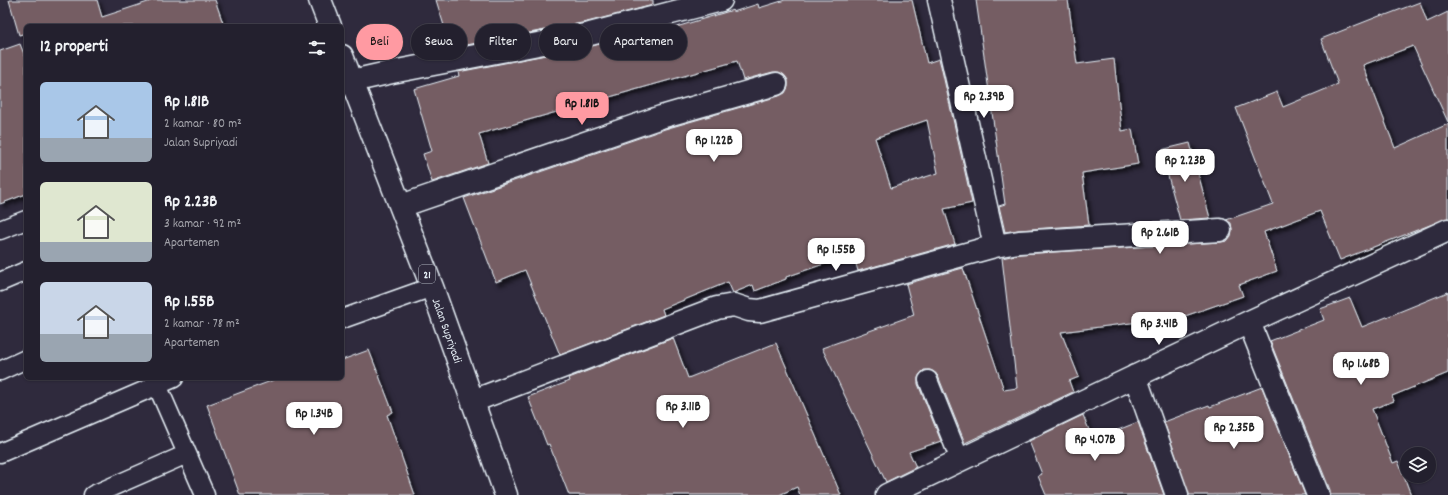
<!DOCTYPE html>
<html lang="id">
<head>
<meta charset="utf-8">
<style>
  :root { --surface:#23202e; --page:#2b2836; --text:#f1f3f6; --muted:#a3a3aa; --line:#403e4a; --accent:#ff9aa2 }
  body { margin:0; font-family:Dekko,sans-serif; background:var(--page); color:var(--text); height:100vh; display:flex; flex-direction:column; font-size:15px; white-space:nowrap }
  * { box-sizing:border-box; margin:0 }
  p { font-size:13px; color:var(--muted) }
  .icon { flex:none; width:22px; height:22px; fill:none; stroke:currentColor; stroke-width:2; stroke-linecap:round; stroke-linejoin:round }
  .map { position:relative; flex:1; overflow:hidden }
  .panel { position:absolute; left:24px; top:24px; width:320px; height:356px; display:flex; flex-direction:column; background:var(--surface); border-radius:6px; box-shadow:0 1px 3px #0004,0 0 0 1px var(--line) }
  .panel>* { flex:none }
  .banner { position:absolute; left:356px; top:24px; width:380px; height:36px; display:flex; gap:8px }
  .tools { position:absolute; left:1400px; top:447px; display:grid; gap:8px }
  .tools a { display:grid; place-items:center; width:36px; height:36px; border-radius:50%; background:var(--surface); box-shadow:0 1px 3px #0004,0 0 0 1px var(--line); font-size:20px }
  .price { position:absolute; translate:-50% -34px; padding:0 9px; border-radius:8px; background:#fff; color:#222; font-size:13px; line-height:26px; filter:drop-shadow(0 1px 2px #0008) }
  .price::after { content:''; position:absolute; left:50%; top:24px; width:12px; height:9px; margin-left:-6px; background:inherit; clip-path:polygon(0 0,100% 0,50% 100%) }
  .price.selected { background:var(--accent); color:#111 }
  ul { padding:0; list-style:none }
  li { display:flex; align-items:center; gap:12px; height:100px; padding:0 16px }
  li span { display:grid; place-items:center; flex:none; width:112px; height:80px; border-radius:6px; color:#555 }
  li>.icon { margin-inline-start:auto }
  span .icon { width:48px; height:48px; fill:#fffc; stroke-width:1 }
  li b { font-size:17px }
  h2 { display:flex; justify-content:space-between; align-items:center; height:48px; padding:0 16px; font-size:17px }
  .chip { padding:0 14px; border-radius:18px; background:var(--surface); box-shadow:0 1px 3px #0004,0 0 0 1px var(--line); font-size:14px; line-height:36px }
  .chip.selected { background:var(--accent); color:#111 }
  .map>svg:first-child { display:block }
  .building { fill:#745d64; stroke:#e8f1f8; fill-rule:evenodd; filter:url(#shadow) }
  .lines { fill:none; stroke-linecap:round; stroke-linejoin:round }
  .service-casing { stroke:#e8f1f8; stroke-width:21 }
  .minor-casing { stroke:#e8f1f8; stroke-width:25 }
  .trunk-casing { stroke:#e8f1f8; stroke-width:25 }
  .service { stroke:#2f2a3d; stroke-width:18 }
  .minor { stroke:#2f2a3d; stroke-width:22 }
  .trunk { stroke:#2f2a3d; stroke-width:22 }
  .labels { text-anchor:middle; stroke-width:4; stroke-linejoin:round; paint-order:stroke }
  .shield { fill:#2f2a3d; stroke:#b0b5c0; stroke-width:1 }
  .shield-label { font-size:11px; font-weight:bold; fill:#e8f1f8 }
  .street-label { font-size:12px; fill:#e8f1f8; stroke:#2f2a3d }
</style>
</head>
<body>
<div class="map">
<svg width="1448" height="495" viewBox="0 0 1448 495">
  <defs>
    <filter id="shadow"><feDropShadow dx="3.5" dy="3.5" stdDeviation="2" flood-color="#0009"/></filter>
  </defs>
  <rect width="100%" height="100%" fill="#2f2a3d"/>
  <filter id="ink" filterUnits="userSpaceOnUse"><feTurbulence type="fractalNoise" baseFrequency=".025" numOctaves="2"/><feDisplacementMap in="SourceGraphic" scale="8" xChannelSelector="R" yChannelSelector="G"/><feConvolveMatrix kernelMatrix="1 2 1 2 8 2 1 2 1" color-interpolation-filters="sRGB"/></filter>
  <g filter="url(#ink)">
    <path class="building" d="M9,0H97L102,17L154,0H215L224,26H26V33L19,35Z
      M436,0H653V5L587,22L451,48Z
      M785,0H912L927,63L939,59L941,66L972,203L944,209L955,244L858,271L853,254L786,277V279L755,291L753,285L733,293L728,282L662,309L664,315L560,355L525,270L496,282L464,198L665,129L779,96L785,93L788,87V80L784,75L779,72H773L743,80L737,61L479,134L488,163L432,182L423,154L432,151L414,89L459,76L458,72L592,46L656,30V33L733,10V12L758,4L759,8ZM927,120L938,173L891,188L875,138Z
      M976,0H1068L1077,64L1114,59L1122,131L1132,129L1138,164L1082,173L1089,225L1018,230L1005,232L999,206L1005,204Z
      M1420,2L1427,22L1448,12V122L1413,46L1363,65L1395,148L1448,124V218L1340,260L1320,211L1264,232L1277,271L1239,285L1243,296L1185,316L1061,332L1079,377L1069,381L1073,392L965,443L938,376L934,372L930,370H924L920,374L918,378V384L941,441L909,452L916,467L886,482L822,348L914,315L906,284L963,268L1004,390L1017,388L1002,258L1020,254L1221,242L1227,241L1231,236L1232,230L1231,223L1226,220L1273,204L1236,108L1277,92L1283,107L1338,84L1321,39L1382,15L1383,16Z
      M20,44L26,59V194L0,204V51Z
      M1190,143L1210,218L1180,220L1161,150Z
      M1448,292V373L1392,396L1394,401L1372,409L1393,463L1398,461L1411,495H1330V490L1270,341L1324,320L1320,309L1350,298L1362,327Z
      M673,338L688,378L776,343L841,495H800L797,487L779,495H569L549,444L547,445L528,397L570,381L569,378Z
      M369,350L393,412L387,415L415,495H240L207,405L279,378H342V360Z
      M1262,387L1305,495H1189L1164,422L1209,405L1210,407Z
      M1083,415L1093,440L1138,422L1164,495H1046L1038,476L1042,474L1029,441Z"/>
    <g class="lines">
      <defs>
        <path id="service" d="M0,230L26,220
          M0,282L26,271
          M342,319L432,287
          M0,371L26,359
          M154,378L205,495
          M928,380L960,460
          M0,453L174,378
          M93,495L187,454"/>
        <path id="minor" d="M939,0L995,246
          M352,81L392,72L590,34L721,0
          M401,206L661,117L776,84
          M1249,322L1318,495
          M1135,376L1177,495
          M473,401L717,308L734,305L749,310L760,311L995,246L1019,242L1220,230
          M887,495L1249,322L1448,230"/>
        <g id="trunk">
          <path d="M320,0L330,26"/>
          <path id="s1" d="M342,56L432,287L506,495"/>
        </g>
      </defs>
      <use href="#service" class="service-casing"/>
      <use href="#minor" class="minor-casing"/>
      <use href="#trunk" class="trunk-casing"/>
      <use href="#service" class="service"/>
      <use href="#minor" class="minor"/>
      <use href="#trunk" class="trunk"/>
    </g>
  </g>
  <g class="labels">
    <rect class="shield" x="419" y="265" width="16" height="18" rx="3"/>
    <g class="shield-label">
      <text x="427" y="278">21</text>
    </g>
    <g class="street-label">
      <text dy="4" stroke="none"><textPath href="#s1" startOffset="294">Jalan Supriyadi</textPath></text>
    </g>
  </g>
</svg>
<div class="tools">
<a><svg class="icon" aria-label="layers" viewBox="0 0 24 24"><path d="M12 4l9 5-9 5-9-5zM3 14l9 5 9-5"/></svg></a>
</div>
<b class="price" style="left:984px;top:119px">Rp 2.39B</b>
<b class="price selected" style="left:582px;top:126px">Rp 1.81B</b>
<b class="price" style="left:714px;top:163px">Rp 1.22B</b>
<b class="price" style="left:1185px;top:183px">Rp 2.23B</b>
<b class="price" style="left:1160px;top:255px">Rp 2.61B</b>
<b class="price" style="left:836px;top:272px">Rp 1.55B</b>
<b class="price" style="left:1159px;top:346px">Rp 3.41B</b>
<b class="price" style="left:1361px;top:386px">Rp 1.68B</b>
<b class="price" style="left:683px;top:429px">Rp 3.11B</b>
<b class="price" style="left:314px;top:436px">Rp 1.34B</b>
<b class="price" style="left:1234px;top:450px">Rp 2.35B</b>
<b class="price" style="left:1095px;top:462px">Rp 4.07B</b>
<div class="banner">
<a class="chip selected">Beli</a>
<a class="chip">Sewa</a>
<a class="chip">Filter</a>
<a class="chip">Baru</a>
<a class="chip">Apartemen</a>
</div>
<section class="panel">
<h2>12 properti<svg class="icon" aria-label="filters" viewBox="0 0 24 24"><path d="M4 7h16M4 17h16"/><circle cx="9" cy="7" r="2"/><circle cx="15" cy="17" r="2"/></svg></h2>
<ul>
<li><span style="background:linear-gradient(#a9c7e8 70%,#9aa5b1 0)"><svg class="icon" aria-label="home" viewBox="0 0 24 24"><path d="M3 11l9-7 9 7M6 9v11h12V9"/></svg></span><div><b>Rp 1.81B</b><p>2 kamar · 80 m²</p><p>Jalan Supriyadi</p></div></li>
<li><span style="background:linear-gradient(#dfe7d0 75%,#9aa5b1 0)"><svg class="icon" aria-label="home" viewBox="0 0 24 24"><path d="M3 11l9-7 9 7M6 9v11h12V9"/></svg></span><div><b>Rp 2.23B</b><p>3 kamar · 92 m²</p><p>Apartemen</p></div></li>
<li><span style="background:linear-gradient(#c9d6e8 65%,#9aa5b1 0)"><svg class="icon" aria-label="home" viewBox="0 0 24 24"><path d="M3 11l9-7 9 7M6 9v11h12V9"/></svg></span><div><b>Rp 1.55B</b><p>2 kamar · 78 m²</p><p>Apartemen</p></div></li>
</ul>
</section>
</div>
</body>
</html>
